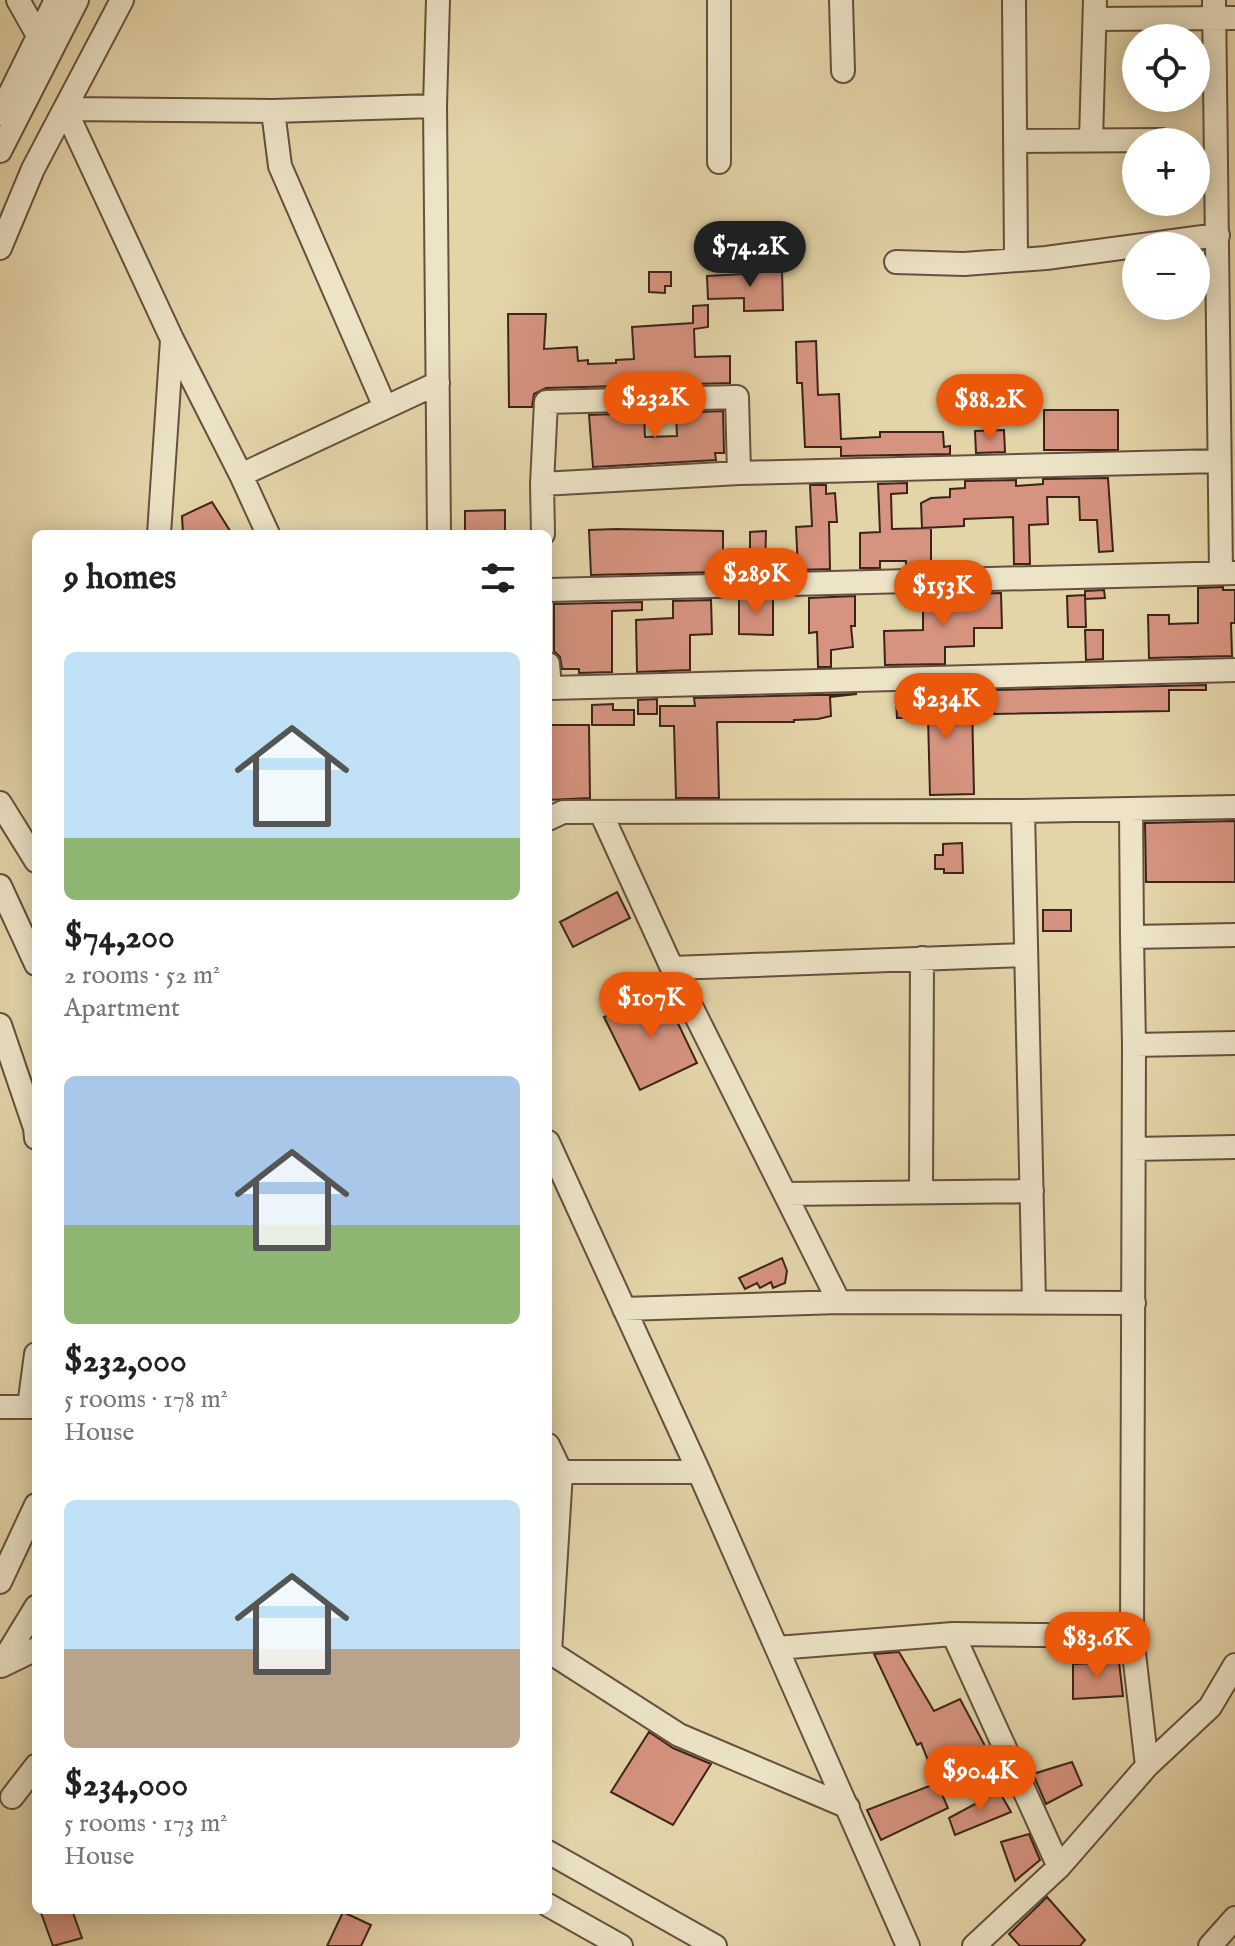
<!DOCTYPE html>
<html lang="en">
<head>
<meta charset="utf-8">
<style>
  :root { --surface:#fff; --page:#f2f2f2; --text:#202124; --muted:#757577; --accent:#ea580c }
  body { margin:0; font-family:"IM FELL English",serif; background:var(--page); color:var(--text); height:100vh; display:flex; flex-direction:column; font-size:30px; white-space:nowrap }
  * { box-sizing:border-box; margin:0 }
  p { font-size:26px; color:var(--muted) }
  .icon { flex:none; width:44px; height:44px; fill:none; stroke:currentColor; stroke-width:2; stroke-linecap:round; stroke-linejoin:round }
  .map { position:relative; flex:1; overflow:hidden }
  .side { position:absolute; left:32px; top:530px; width:520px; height:1384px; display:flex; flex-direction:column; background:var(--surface); border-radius:12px; box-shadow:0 4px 20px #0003 }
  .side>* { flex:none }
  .controls { position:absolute; left:1122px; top:24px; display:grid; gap:16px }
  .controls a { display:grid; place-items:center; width:88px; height:88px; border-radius:50%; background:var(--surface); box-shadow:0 4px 20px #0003; font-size:40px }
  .price { position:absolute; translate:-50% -68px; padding:0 18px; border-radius:28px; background:var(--accent); color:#fff; font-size:26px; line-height:52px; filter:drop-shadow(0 2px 4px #0008) }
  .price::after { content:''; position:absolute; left:50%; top:48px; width:24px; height:18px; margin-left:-12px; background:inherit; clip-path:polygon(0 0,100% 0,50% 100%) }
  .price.current { background:#222; color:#fff }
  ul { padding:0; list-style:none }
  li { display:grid; align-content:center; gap:16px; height:424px; padding:0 32px }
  li span { display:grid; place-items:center; height:248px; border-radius:12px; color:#555 }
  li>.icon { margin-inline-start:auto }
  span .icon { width:144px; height:144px; fill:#fffc; stroke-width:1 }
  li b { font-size:34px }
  h2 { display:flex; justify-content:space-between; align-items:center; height:96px; padding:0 32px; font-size:34px }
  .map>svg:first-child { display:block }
  .building { fill:#d6937f; stroke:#3c241a; stroke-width:2 }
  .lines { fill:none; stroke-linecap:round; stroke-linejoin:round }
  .minor-casing { stroke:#66503e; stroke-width:26 }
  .minor { stroke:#ede4c7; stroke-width:22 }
</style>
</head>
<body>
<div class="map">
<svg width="1235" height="1946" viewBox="0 0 1235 1946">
  <rect width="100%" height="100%" fill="#e4d5a9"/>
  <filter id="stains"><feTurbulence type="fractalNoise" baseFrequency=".0025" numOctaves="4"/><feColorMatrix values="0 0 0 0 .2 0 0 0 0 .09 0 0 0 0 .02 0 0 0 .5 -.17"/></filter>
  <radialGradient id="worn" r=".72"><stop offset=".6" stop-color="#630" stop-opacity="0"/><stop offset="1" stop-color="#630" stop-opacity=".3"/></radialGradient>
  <path class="building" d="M782,269L783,310L744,311V298L708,299L707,276L743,274V270Z
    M649,272H671V286H665V293L649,292Z
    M708,305V327L694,329L695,357L730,356V383L546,388L534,394L532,407H509L508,314H546L544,349L577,347L578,361L588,360V364L616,363V360L634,359L632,327L693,323V306Z
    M816,341L818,395L839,394L841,439L880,437V432H943L944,447L950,446V454L841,456V447H805L802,383H797L796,342Z
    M1044,410H1118V450H1044Z
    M723,411L724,453H715L716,460L593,467L589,415L644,413L645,437L677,436L676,413Z
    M1004,430L1005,452L976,453L975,431Z
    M1108,478L1113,551L1099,552L1097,520H1080L1079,497H1047L1048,524L1029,525L1030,564H1014L1013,517L964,519V526L922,528L921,503L931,498L950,497V489L965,488V481L1016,480V486L1043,484V479Z
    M907,483V493L891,494L892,529L931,528V566L906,567V561H880V568H860V533L880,532L878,484Z
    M810,485H826V494L835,493L837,522H829L830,569L798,570L796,527L812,526Z
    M212,502L232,534H183L182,516Z
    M505,510V534H465V511Z
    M616,529L723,531V556L750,554V532L766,531L765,571L591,575L589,530Z
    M1223,587V590H1235V623H1231L1232,656L1149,658L1148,615H1169V624L1198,623V588Z
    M1104,590L1105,598L1085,599V591Z
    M1001,593L1002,628H974V646L945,647V664L885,665L884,631L923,630V595Z
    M1085,595L1086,627H1068L1067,596Z
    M855,596V626H851L853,647L831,650V667H818L817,632L809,633V598Z
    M773,598V635L739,634V599Z
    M711,600L712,634L690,635V670L637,672L636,620L673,618V601Z
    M642,602V610L612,611V672L579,673V669H562L560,657L554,651V604Z
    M1085,630H1103V659L1086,660Z
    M1206,685V690H1169V711L994,714V690Z
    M857,694L830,697L831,716L818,719L794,720V722H717L719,798H676L674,726H660V706H695L694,698Z
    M963,696V703H972L974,794L930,795L928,717L897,718L896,698Z
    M657,699V714H638V700Z
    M613,704V710H634V725H592V705Z
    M548,725H589L590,798L548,800Z
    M1235,821V882H1146L1145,823Z
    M962,843L963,873H944V869H935V855H943V844Z
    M617,892L630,918L573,947L560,922Z
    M1043,910H1071V931H1043Z
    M662,990L697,1063L640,1090L604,1017Z
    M782,1258L787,1271L785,1283L773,1288L771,1282L760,1288L757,1283L745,1289L739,1278Z
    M899,1652L934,1711L960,1699L992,1759L937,1783L921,1743L917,1745L874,1654Z
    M1119,1662L1123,1696L1073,1699V1664Z
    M649,1732L673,1748L711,1764L673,1825L611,1792Z
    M1072,1762L1082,1785L1046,1804L1033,1774Z
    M937,1783L948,1808L881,1840L867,1810Z
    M999,1791L1011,1812L955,1835L949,1818Z
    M1029,1834L1040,1860L1015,1881L1001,1842Z
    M1047,1897L1085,1940L1080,1946H1020L1009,1934Z
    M40,1910H72L82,1938L53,1946Z
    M343,1912L371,1925L361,1946H327Z"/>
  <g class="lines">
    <defs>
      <path id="minor" d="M18,0L45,48
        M438,0L435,106L439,534
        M719,0V162
        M841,0L843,71
        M1014,0L1016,260
        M1214,0L1221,573
        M1095,19L1235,18
        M273,111L280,166L385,407
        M0,114L56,0
        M1091,140L1095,0
        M1015,141L1162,140
        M0,151L77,0
        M0,248L33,169L122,0
        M896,262L964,264L1046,258L1218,235
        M241,475L438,383
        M542,484L546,402L737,397L739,473
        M159,534L172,340
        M268,534L241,475L172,339L65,109L273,111L435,106
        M543,534L542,484L739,473L1219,461
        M548,590L1235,573
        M548,664L550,688L1235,670
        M0,803L36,861
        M1131,809L1132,937
        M1023,811L1034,1302
        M601,813L672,968L839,1302
        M548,819L563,812L1023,811L1235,807
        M0,886L36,964
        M672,968L1026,955
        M0,1025L35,1128L36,1138
        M1134,1045L1235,1043
        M548,1142L699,1472L908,1946
        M1134,1149L1235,1147
        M921,1192L922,958
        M785,1194L1032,1191
        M624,1309L839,1302L1134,1303
        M0,1407H36
        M29,1407L36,1354
        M548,1445L561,1472L550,1652
        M561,1472H699
        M0,1582L36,1505
        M953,1634L1059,1867
        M777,1648L953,1634L1132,1636
        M548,1651L679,1735L848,1807
        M0,1666L36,1607
        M1,1666L36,1649
        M1147,1766L1210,1707L1235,1665
        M12,1797L36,1766
        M548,1852L715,1946
        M548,1905L621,1946
        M974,1946L1059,1867L1147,1766L1132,1636L1134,1045L1132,937L1235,935
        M1210,1946L1235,1918"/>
    </defs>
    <use href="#minor" class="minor-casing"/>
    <use href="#minor" class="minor"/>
  </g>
  <rect width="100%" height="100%" filter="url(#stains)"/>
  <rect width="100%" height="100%" fill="url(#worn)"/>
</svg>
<div class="controls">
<a><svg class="icon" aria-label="locate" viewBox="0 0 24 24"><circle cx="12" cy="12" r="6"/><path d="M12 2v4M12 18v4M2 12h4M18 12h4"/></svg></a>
<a>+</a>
<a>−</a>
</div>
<b class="price current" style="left:750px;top:289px">$74.2K</b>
<b class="price" style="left:655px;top:440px">$232K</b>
<b class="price" style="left:990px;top:442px">$88.2K</b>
<b class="price" style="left:756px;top:616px">$289K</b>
<b class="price" style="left:943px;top:628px">$153K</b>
<b class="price" style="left:946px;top:741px">$234K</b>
<b class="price" style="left:651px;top:1040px">$107K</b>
<b class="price" style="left:1097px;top:1680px">$83.6K</b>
<b class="price" style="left:980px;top:1813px">$90.4K</b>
<section class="side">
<h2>9 homes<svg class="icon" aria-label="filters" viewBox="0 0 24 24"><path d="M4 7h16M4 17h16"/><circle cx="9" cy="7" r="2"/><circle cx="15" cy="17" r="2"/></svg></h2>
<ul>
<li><span style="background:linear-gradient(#bfe0f5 75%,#8fb573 0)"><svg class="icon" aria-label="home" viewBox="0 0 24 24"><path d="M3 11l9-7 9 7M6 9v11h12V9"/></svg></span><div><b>$74,200</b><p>2 rooms · 52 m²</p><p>Apartment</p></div></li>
<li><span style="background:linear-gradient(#a9c7e8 60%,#8fb573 0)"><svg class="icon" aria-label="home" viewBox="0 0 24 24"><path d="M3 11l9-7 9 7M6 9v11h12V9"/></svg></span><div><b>$232,000</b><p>5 rooms · 178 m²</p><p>House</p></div></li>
<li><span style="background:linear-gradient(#bfe0f5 60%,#b9a48a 0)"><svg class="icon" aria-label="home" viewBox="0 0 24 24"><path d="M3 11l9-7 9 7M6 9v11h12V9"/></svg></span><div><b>$234,000</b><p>5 rooms · 173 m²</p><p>House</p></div></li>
</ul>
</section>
</div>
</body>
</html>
